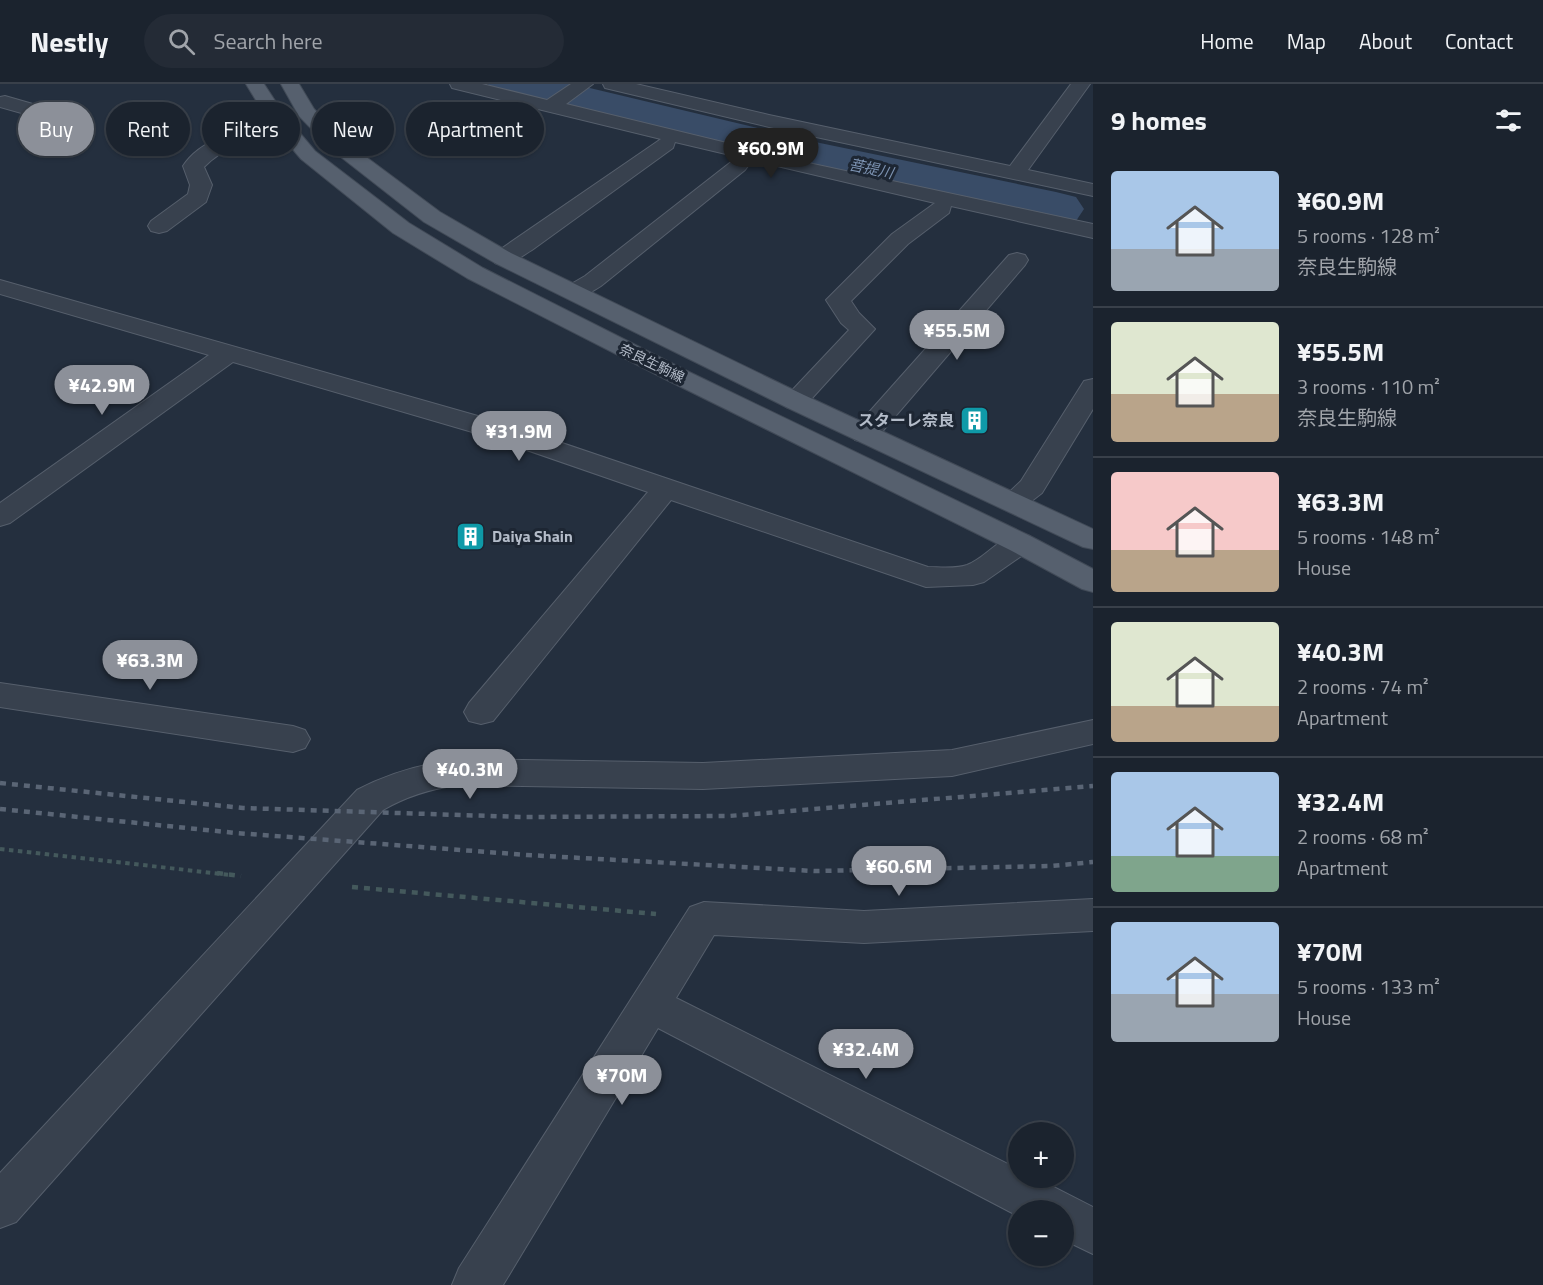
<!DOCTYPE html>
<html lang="en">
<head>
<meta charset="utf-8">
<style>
  :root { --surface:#1b232e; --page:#242b36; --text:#f1f3f6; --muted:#a0a4aa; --line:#39404a; --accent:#8c9099 }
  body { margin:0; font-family:"Titillium Web","Noto Sans JP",sans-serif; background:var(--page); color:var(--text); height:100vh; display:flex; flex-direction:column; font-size:22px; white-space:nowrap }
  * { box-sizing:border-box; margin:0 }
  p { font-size:20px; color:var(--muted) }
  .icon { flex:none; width:33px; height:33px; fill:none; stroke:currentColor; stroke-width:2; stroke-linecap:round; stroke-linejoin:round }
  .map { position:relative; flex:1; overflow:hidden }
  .drawer { display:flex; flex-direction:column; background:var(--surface); width:450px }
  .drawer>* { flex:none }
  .banner { position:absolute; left:18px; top:18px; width:570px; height:54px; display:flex; gap:12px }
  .tools { position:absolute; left:1008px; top:1038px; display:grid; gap:12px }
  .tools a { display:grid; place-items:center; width:66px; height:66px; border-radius:50%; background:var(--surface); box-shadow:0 2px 4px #0004,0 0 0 2px var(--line); font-size:30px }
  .price { position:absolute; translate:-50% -51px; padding:0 14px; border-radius:21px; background:var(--accent); color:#fff; font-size:20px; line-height:39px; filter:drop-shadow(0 2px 3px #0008) }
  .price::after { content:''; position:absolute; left:50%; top:36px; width:18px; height:14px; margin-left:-9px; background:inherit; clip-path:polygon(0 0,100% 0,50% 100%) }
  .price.current { background:#222; color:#fff }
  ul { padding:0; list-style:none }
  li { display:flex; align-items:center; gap:18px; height:150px; padding:0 18px }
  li+li { border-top:2px solid var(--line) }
  li span { display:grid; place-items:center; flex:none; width:168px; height:120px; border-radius:6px; color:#555 }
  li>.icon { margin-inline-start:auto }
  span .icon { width:72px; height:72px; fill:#fffc; stroke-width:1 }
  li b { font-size:26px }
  h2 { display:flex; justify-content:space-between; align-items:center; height:72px; padding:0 18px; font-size:26px }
  .chip { padding:0 21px; border-radius:27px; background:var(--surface); box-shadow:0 2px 4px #0004,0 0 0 2px var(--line); font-size:21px; line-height:54px }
  .chip.current { background:var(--accent); color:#fff }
  header { display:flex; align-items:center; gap:36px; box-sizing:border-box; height:84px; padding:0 30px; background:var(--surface); border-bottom:2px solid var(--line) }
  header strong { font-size:28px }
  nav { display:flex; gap:33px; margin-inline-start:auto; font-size:21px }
  .search { width:420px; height:54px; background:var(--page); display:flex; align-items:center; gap:15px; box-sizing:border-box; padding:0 21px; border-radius:33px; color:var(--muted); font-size:22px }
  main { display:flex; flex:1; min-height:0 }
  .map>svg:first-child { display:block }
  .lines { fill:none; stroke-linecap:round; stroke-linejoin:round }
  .river { fill:#394c67; fill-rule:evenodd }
  .minor-casing { stroke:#565f6c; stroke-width:2 }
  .major-casing { stroke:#414a57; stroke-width:2 }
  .path-far1 { stroke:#44595c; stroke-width:4; stroke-dasharray:4.5 4.5; stroke-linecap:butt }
  .path { stroke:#44595c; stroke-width:4.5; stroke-dasharray:6 6; stroke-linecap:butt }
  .minor { fill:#38414e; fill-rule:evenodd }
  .major { fill:#56606e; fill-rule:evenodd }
  .rail { stroke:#5a6575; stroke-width:4.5; stroke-dasharray:6 6; stroke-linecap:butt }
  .labels { text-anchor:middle; stroke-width:6; stroke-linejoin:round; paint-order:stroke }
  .far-street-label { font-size:14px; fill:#b4bcc9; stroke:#1d2633 }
  .far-water-label { font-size:15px; font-style:italic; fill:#7c92b1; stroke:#1d2633 }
  .poi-label { font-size:16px; font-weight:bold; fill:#b4bcc9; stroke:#1d2633; text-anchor:end }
</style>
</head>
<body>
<header>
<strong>Nestly</strong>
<div class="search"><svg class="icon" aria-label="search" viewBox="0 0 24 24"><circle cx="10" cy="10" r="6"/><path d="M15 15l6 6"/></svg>Search here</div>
<nav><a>Home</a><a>Map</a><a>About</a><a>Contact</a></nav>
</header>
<main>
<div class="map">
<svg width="1093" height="1201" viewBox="0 0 1093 1201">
  <rect width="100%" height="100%" fill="#242f3e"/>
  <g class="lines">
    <path class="river" d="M488,0H573L820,59L1056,108L1076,113L1084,125L1076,137L1056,142L820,91L495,10Z"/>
    <defs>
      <path id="minor" d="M450,0H482L547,16L571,0H593L566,20L813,80L1093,140V154L951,122L949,129L908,160L851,217L859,229L875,245L804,323L795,325L786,323L782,317L849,246L841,239L826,216L892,150L935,119L675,58L673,64L532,166C520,173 510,183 495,179L492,174L495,169L661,55L452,4Z
        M603,0H636L769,31L1010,82L1071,0H1090L1028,86L1093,100V112L769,43L605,4Z
        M5,12L71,31L74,35L71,39L64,41L0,23V13Z
        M286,38L293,40L296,44L293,48C261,56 228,58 204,83L212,101L206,118L167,147L159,149L151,147L148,142L151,137L188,110L190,101L183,82C205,49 250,46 286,38Z
        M738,76L745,78L748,82L745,86L601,202C589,209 580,217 566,213L562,208L566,203L585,192L731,78Z
        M1017,169L1025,171L1028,176L1025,181L875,356L865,358L855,356L851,350L855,344L1009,171Z
        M0,196L506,340L928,483C939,483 956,485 967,481C990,472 1003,445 1030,452L1035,459L1030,466L984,498L973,501L926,503L671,416L493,637L481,640L469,637L464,628L469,619L648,408L486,352L233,278L10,439L0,442V419L209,271L0,210Z
        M1093,295V325L1042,409L1024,423L1014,426L1004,423L1000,417L1021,397L1084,297Z
        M0,599L293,642L305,646L310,655L305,664L293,668L0,623Z
        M1093,636V660L952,692L703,705L458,701C430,705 407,712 383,726L16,1138L0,1144V1089L357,706C389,689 422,680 458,675L703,679L952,666Z
        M1093,815V847L864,859L714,851L676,914L1018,1085V1094H1036L1093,1123V1170L1064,1156V1126H1018V1132L658,944L503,1201H452L459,1184L690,823L704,818L864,827Z"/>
      <path id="major" d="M246,0H264L283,29L315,67L409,139L483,184L685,286L1030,452L1093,485V508L1082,505L1010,466L667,296L467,194L393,149L301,75L268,36Z
        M281,0H299L314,25L346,58L440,128L511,169L804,311L1093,445V465L1083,463L786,323L495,179L424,138L332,66L299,32Z"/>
    </defs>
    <use href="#minor" class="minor-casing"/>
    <use href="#major" class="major-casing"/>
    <path class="path-far1" d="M0,765L231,791"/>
    <path class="path" d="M217,789L241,792
      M352,803L656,830"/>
    <use href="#minor" class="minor"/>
    <use href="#major" class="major"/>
    <path class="rail" d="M0,699L243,724L522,733L729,732L1093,702
      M0,725L236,749L527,771L814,787L1052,782L1093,778"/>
  </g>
  <defs>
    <symbol id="building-square" viewBox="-11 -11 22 22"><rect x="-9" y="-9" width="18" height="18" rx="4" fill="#0f9aa8" stroke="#1d2633"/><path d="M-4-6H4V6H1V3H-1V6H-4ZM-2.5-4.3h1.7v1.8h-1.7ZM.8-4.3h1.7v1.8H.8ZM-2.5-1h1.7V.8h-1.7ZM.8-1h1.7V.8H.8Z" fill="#fff"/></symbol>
  </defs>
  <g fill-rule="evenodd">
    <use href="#building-square" x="958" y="320" width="33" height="33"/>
    <use href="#building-square" x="454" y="436" width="33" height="33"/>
  </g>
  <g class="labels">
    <g class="far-street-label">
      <text transform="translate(652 279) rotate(26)" y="5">奈良生駒線</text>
    </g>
    <g class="far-water-label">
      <text transform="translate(871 85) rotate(12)" y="5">菩提川</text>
    </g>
    <g class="poi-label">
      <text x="954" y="342">スターレ奈良</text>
      <text x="492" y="458" text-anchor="start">Daiya Shain</text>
    </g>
  </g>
</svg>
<div class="tools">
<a>+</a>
<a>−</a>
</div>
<b class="price current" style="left:771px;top:95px">¥60.9M</b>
<b class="price" style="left:957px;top:277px">¥55.5M</b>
<b class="price" style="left:102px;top:332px">¥42.9M</b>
<b class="price" style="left:519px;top:378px">¥31.9M</b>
<b class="price" style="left:150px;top:607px">¥63.3M</b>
<b class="price" style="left:470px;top:716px">¥40.3M</b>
<b class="price" style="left:899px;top:813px">¥60.6M</b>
<b class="price" style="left:866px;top:996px">¥32.4M</b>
<b class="price" style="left:622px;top:1022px">¥70M</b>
<div class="banner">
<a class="chip current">Buy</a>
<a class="chip">Rent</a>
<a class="chip">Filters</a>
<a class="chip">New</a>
<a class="chip">Apartment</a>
</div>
</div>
<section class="drawer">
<h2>9 homes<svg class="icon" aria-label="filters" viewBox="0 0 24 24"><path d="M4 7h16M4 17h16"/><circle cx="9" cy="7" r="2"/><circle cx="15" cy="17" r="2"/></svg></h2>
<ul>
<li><span style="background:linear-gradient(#a9c7e8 65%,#9aa5b1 0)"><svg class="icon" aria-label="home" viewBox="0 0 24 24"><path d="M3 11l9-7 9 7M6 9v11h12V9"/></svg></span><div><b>¥60.9M</b><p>5 rooms · 128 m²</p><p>奈良生駒線</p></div></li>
<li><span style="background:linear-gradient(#dfe7d0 60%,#b9a48a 0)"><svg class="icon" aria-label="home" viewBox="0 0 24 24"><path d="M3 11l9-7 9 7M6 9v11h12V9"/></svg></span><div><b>¥55.5M</b><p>3 rooms · 110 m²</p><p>奈良生駒線</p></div></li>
<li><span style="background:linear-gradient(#f6c9c9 65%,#b9a48a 0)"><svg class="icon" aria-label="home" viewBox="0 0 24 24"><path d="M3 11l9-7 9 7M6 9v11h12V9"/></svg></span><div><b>¥63.3M</b><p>5 rooms · 148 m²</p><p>House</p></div></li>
<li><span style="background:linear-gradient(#dfe7d0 70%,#b9a48a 0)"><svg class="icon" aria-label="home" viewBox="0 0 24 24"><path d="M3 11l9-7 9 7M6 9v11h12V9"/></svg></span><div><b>¥40.3M</b><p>2 rooms · 74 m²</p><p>Apartment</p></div></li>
<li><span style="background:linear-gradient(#a9c7e8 70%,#7fa58c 0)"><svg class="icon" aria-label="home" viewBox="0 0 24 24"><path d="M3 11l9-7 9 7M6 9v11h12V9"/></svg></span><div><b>¥32.4M</b><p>2 rooms · 68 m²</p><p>Apartment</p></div></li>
<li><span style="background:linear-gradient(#a9c7e8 60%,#9aa5b1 0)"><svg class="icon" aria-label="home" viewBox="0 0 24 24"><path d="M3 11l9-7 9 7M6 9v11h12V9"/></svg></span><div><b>¥70M</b><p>5 rooms · 133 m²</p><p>House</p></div></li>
</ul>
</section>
</main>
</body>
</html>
